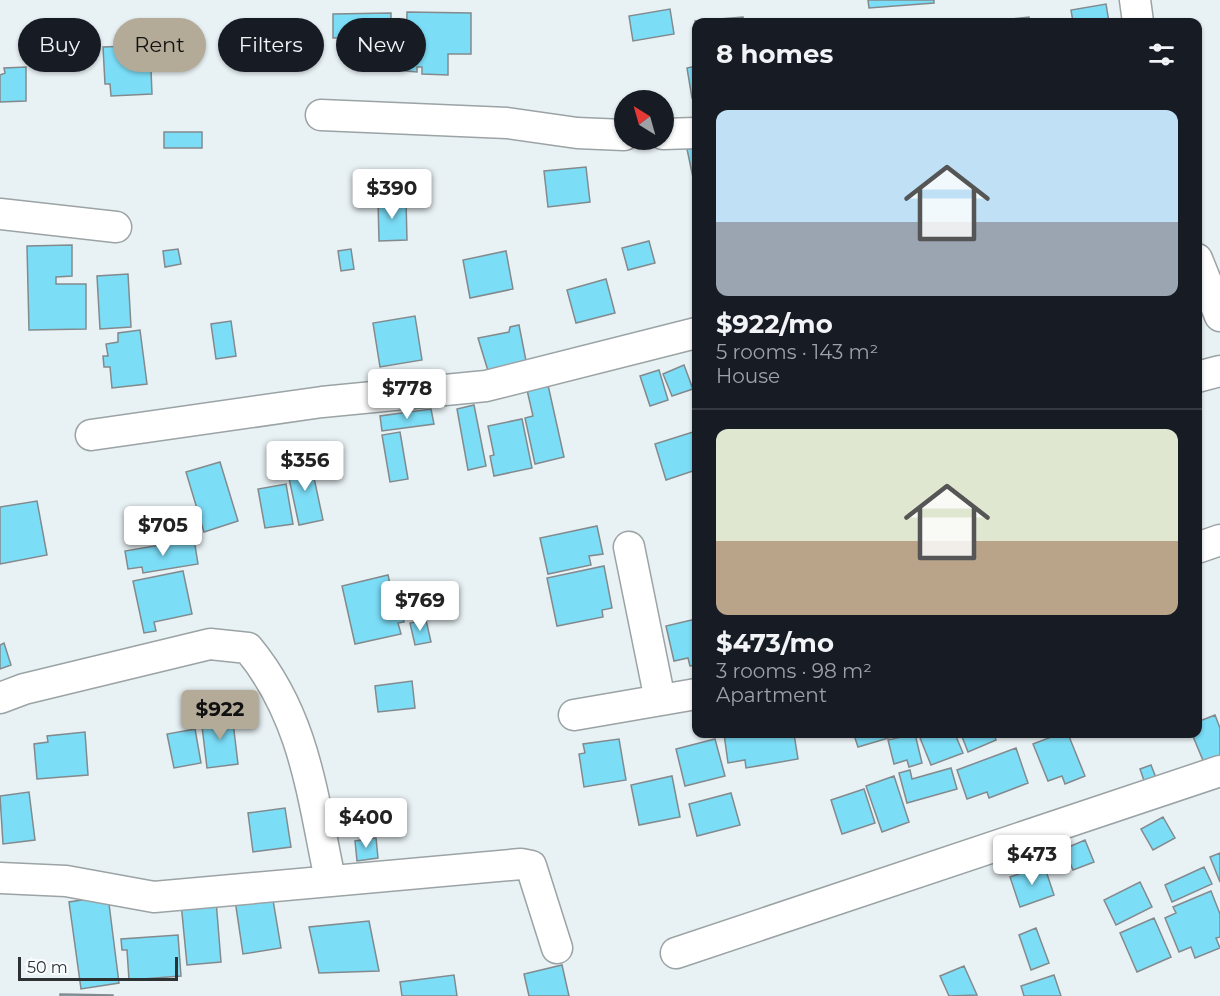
<!DOCTYPE html>
<html lang="en">
<head>
<meta charset="utf-8">
<style>
  :root { --surface:#171b24; --page:#242831; --text:#f1f3f6; --muted:#9ea1a6; --line:#363941; --accent:#b3ab97 }
  body { margin:0; font-family:Montserrat,sans-serif; background:var(--page); color:var(--text); height:100vh; display:flex; flex-direction:column; font-size:22px; white-space:nowrap }
  * { box-sizing:border-box; margin:0 }
  p { font-size:20px; color:var(--muted) }
  .icon { flex:none; width:33px; height:33px; fill:none; stroke:currentColor; stroke-width:2; stroke-linecap:round; stroke-linejoin:round }
  .map { position:relative; flex:1; overflow:hidden }
  .side { position:absolute; left:692px; top:18px; width:510px; height:720px; display:flex; flex-direction:column; background:var(--surface); border-radius:12px; box-shadow:0 2px 4px #0004 }
  .side>* { flex:none }
  .top-card { position:absolute; left:18px; top:18px; width:570px; height:54px; display:flex; gap:12px }
  .needle { width:39px; rotate:323deg }
  .buttons { position:absolute; left:614px; top:90px; display:grid; gap:12px }
  .buttons a { display:grid; place-items:center; width:60px; height:60px; border-radius:50%; background:var(--surface); box-shadow:0 2px 4px #0004; font-size:30px }
  .scale { position:absolute; left:18px; bottom:15px; width:160px; box-sizing:border-box; padding-left:6px; border:3px solid #2d3132; border-top:0; font-size:16px; line-height:21px; white-space:nowrap; color:#2d3132; -webkit-text-stroke:4px #fafdff; paint-order:stroke }
  .price { position:absolute; translate:-50% -51px; padding:0 14px; border-radius:6px; background:#fff; color:#222; font-size:20px; line-height:39px; filter:drop-shadow(0 2px 3px #0008) }
  .price::after { content:''; position:absolute; left:50%; top:36px; width:18px; height:14px; margin-left:-9px; background:inherit; clip-path:polygon(0 0,100% 0,50% 100%) }
  .price.active { background:var(--accent); color:#111 }
  ul { padding:0; list-style:none }
  li { display:grid; align-content:center; gap:12px; height:318px; padding:0 24px }
  li+li { border-top:2px solid var(--line) }
  li span { display:grid; place-items:center; height:186px; border-radius:12px; color:#555 }
  li>.icon { margin-inline-start:auto }
  span .icon { width:108px; height:108px; fill:#fffc; stroke-width:1 }
  li b { font-size:26px }
  h2 { display:flex; justify-content:space-between; align-items:center; height:72px; padding:0 24px; font-size:26px }
  .tag { padding:0 21px; border-radius:27px; background:var(--surface); box-shadow:0 2px 4px #0004; font-size:21px; line-height:54px }
  .tag.active { background:var(--accent); color:#111 }
  .map>svg:first-child { display:block }
  .building { fill:#7cddf7; stroke:#828a8d; stroke-width:1.5 }
  .lines { fill:none; stroke-linecap:round; stroke-linejoin:round }
  .minor-casing { stroke:#9ba3a5; stroke-width:33 }
  .minor { stroke:#fff; stroke-width:30 }
</style>
</head>
<body>
<div class="map">
<svg width="1220" height="996" viewBox="0 0 1220 996">
  <rect width="100%" height="100%" fill="#e8f1f4"/>
  <path class="building" d="M868,0H934V3L869,8Z
    M1106,4L1109,22H1073L1071,10Z
    M670,9L674,34L633,41L629,16Z
    M407,12L471,13V54H448V75L422,74V67H417V72L406,71Z
    M391,13V37L333,38V14Z
    M743,17L744,22H696V35L695,21Z
    M1029,17L1030,22H986Z
    M150,45L152,94L111,96L110,84H105L103,47Z
    M696,66V98H692L687,68Z
    M26,67V101L0,102V75L5,73L4,68Z
    M164,132H202V148H164Z
    M696,147V187H695L687,149Z
    M586,167L590,202L548,207L544,171Z
    M406,200L407,240L379,241L378,201Z
    M649,241L655,263L628,270L622,248Z
    M72,245V276L56,277V284H86V329L29,330L27,246Z
    M178,249L181,264L165,267L163,251Z
    M351,249L354,269L341,271L338,251Z
    M506,251L513,289L470,298L463,260Z
    M128,274L131,327L100,329L97,276Z
    M606,279L615,313L576,323L567,290Z
    M415,316L422,360L380,367L373,323Z
    M231,321L236,356L216,359L211,324Z
    M519,325L527,366L489,374L478,338L509,332L510,327Z
    M140,330L147,384L112,388L110,367H104L103,356H108L106,344L118,342V333Z
    M684,365L693,389L672,396L663,374Z
    M659,370L668,400L650,406L640,376Z
    M548,385L564,457L535,464L525,418L533,416L527,390Z
    M474,405L486,466L468,470L457,409Z
    M431,409L434,424L382,431L380,416Z
    M522,419L532,468L494,476L490,456L494,455L488,426Z
    M696,431V470L666,480L655,444Z
    M400,432L408,479L390,482L382,435Z
    M310,459L323,520L299,525L286,464Z
    M220,462L238,521L204,532L186,472Z
    M286,484L293,524L265,528L258,489Z
    M37,501L47,555L0,564V507Z
    M597,526L603,554L589,556L591,565L548,574L540,538Z
    M194,539L198,564L143,573L142,567L128,569L125,551Z
    M604,566L612,608L602,610L603,617L557,626L547,578Z
    M183,571L192,614L154,622L156,631L144,633L133,581Z
    M388,575L391,588L396,587L404,622L398,623L401,634L355,644L342,586Z
    M696,619V665L690,666L688,658L674,661L666,626Z
    M426,620L431,642L415,645L410,623Z
    M4,643L11,665L0,669V645Z
    M412,681L415,708L378,712L375,686Z
    M232,714L238,764L207,768L201,718Z
    M1215,715L1220,728V765L1207,770L1192,734H1197V722Z
    M195,729L201,763L174,768L167,734Z
    M85,732L88,775L37,779L34,744L48,742L47,736Z
    M724,734H794L798,759L746,768L745,760L728,763Z
    M845,734H902L858,747L854,735L846,737Z
    M915,734L922,763L909,767L907,760L894,764L888,740Z
    M932,734H955L963,753L931,765L920,738Z
    M961,734H994L996,740L968,752Z
    M1059,734H1068L1085,776L1065,784L1062,776L1048,781L1033,744Z
    M619,739L626,780L584,787L579,754L585,753L583,744Z
    M715,739L725,776L685,786L676,749Z
    M1016,748L1028,783L989,798L987,792L967,799L957,770Z
    M1151,765L1160,788L1148,792L1140,769Z
    M951,768L957,789L907,803L899,773L910,770L912,779Z
    M672,776L680,817L639,825L631,785Z
    M894,776L909,822L882,832L866,786Z
    M864,789L875,823L842,834L831,800Z
    M29,792L35,840L3,844L0,796Z
    M731,793L740,825L697,836L689,804Z
    M285,808L291,847L253,852L248,813Z
    M1163,817L1175,838L1153,850L1141,829Z
    M376,838L378,858L357,861L355,841Z
    M1085,840L1094,862L1073,870L1064,849Z
    M1220,853V882L1210,857Z
    M1044,865L1054,895L1020,907L1010,877Z
    M1204,867L1212,884L1172,902L1165,885Z
    M1140,882L1152,907L1116,925L1104,900Z
    M1211,891L1220,914V937L1216,938L1220,948L1195,958L1191,947L1179,952L1165,918L1176,913L1173,907Z
    M272,894L281,948L243,954L235,900Z
    M108,896L119,983L81,989L69,902Z
    M216,900L221,962L187,965L181,903Z
    M1154,918L1171,957L1137,972L1120,933Z
    M369,921L379,971L319,973L309,927Z
    M1036,928L1049,963L1031,970L1019,935Z
    M178,935L181,976L129,980L127,950H122L121,939Z
    M562,965L569,996H529L524,974Z
    M964,966L977,995L949,996L940,976Z
    M454,975L457,996H402L400,982Z
    M1054,975L1061,996H1024L1021,986Z
    M60,994L113,995V996H60Z"/>
  <g class="lines">
    <defs>
      <path id="minor" d="M1135,0L1138,22
        M321,115L507,123L577,133L624,135
        M663,134L696,133
        M0,214L116,227
        M1197,259L1220,316
        M1197,377L1220,371
        M91,435L322,402L486,386L696,333
        M629,547L660,700
        M1197,548L1220,540
        M0,698L24,689L210,644L248,648C305,717 312,795 330,879
        M574,715L696,694
        M0,878L66,881L154,897L521,864L531,866L557,948
        M676,953L1220,771"/>
    </defs>
    <use href="#minor" class="minor-casing"/>
    <use href="#minor" class="minor"/>
  </g>
</svg>
<div class="buttons">
<a><svg class="needle" viewBox="-14 -14 28 28"><path d="M0-13l5 13h-10z" fill="#e53935"/><path d="M0 13l5-13h-10z" fill="#9ea1a6"/></svg></a>
</div>
<div class="scale">50 m</div>
<b class="price" style="left:392px;top:220px">$390</b>
<b class="price" style="left:407px;top:420px">$778</b>
<b class="price" style="left:305px;top:492px">$356</b>
<b class="price" style="left:163px;top:557px">$705</b>
<b class="price" style="left:420px;top:632px">$769</b>
<b class="price active" style="left:220px;top:741px">$922</b>
<b class="price" style="left:366px;top:849px">$400</b>
<b class="price" style="left:1032px;top:886px">$473</b>
<div class="top-card">
<a class="tag">Buy</a>
<a class="tag active">Rent</a>
<a class="tag">Filters</a>
<a class="tag">New</a>
</div>
<section class="side">
<h2>8 homes<svg class="icon" aria-label="filters" viewBox="0 0 24 24"><path d="M4 7h16M4 17h16"/><circle cx="9" cy="7" r="2"/><circle cx="15" cy="17" r="2"/></svg></h2>
<ul>
<li><span style="background:linear-gradient(#bfe0f5 60%,#9aa5b1 0)"><svg class="icon" aria-label="home" viewBox="0 0 24 24"><path d="M3 11l9-7 9 7M6 9v11h12V9"/></svg></span><div><b>$922/mo</b><p>5 rooms · 143 m²</p><p>House</p></div></li>
<li><span style="background:linear-gradient(#dfe7d0 60%,#b9a48a 0)"><svg class="icon" aria-label="home" viewBox="0 0 24 24"><path d="M3 11l9-7 9 7M6 9v11h12V9"/></svg></span><div><b>$473/mo</b><p>3 rooms · 98 m²</p><p>Apartment</p></div></li>
</ul>
</section>
</div>
</body>
</html>
